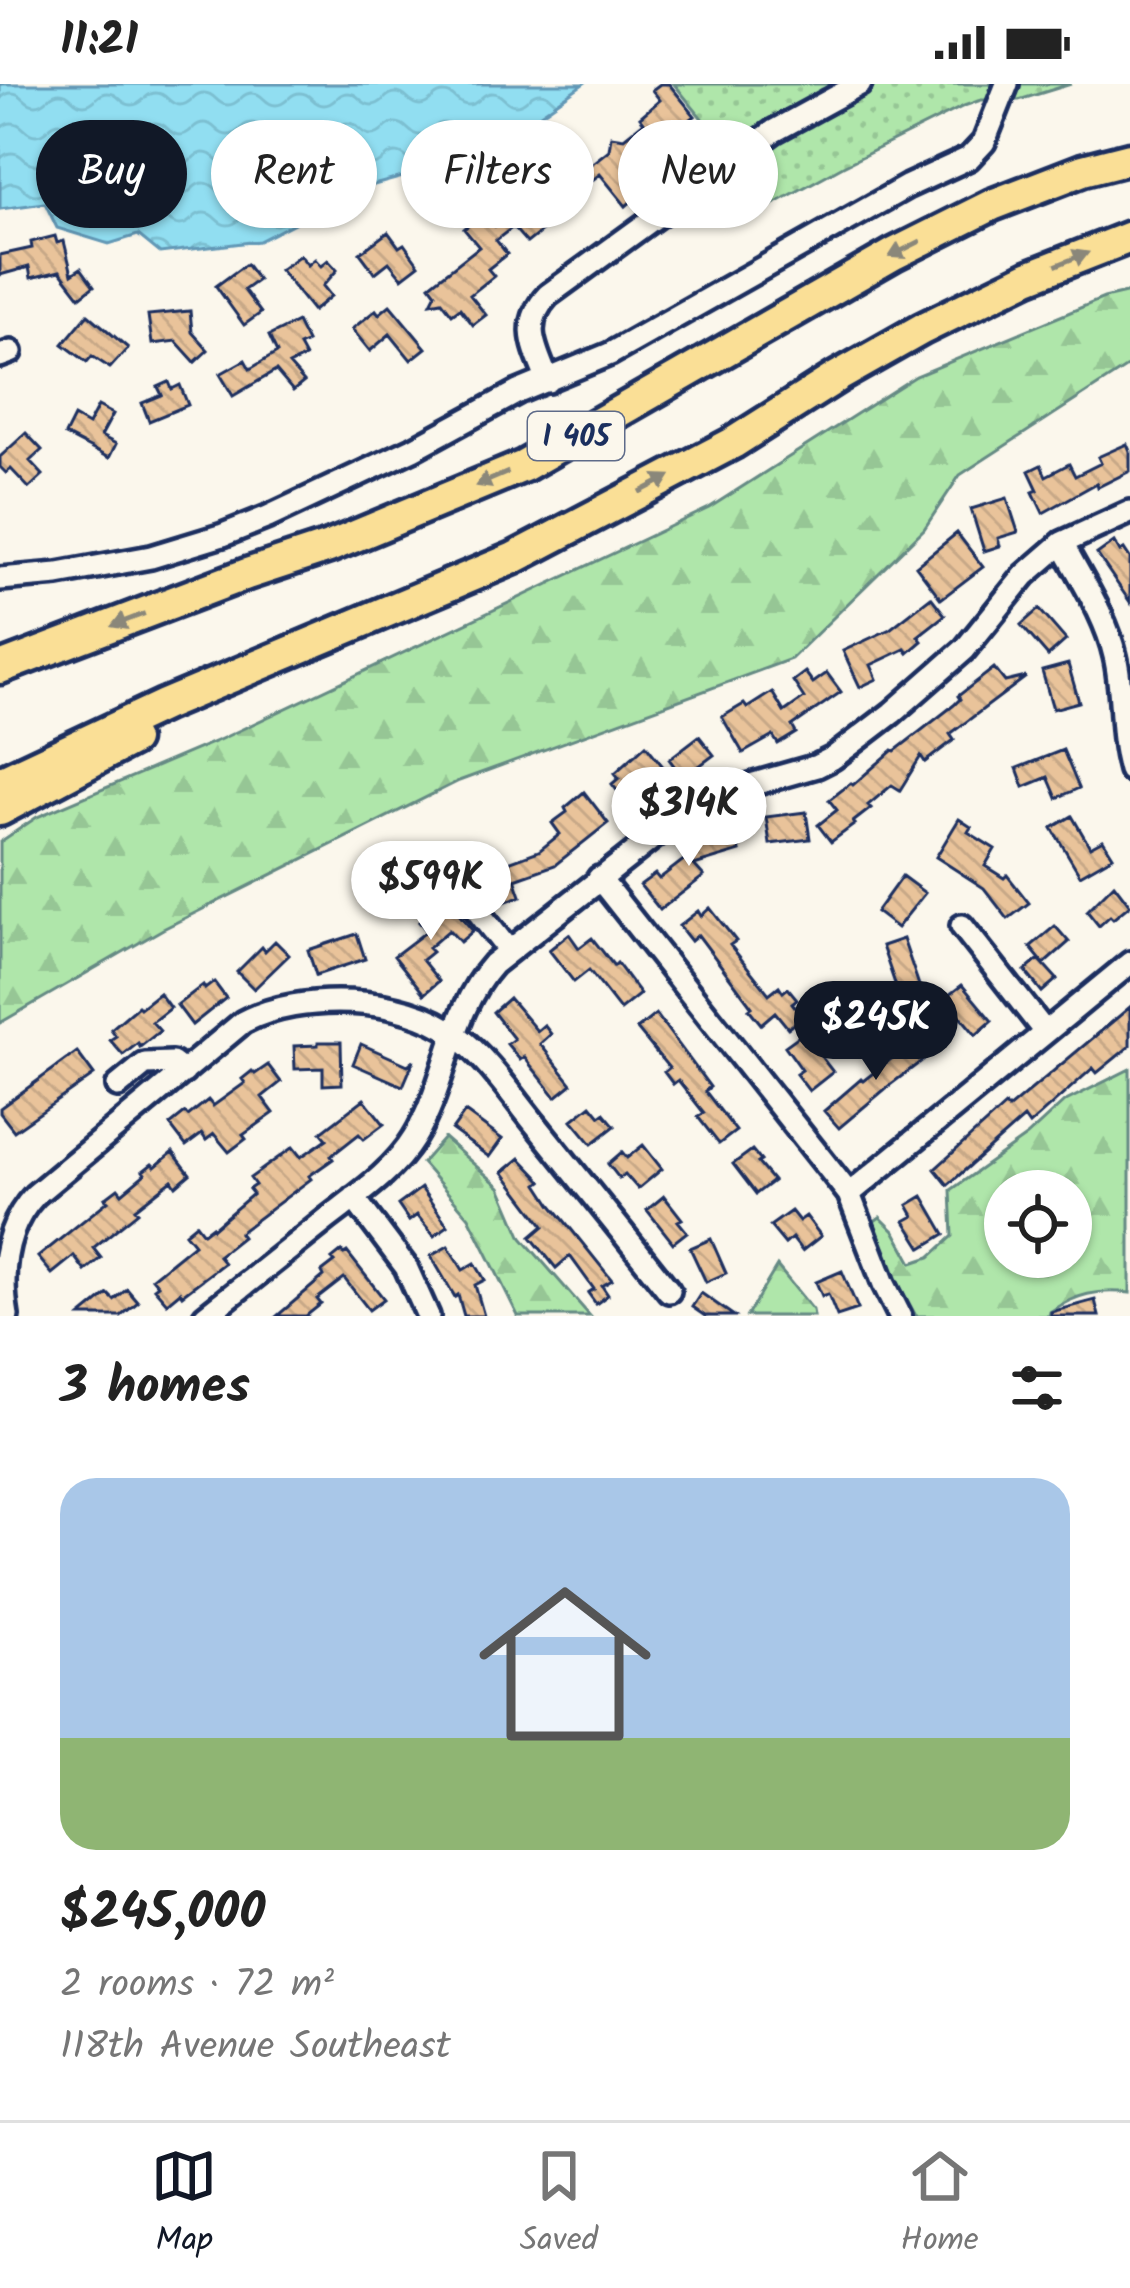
<!DOCTYPE html>
<html lang="en">
<head>
<meta charset="utf-8">
<style>
  :root { --surface:#fff; --page:#f6f6f6; --text:#222; --muted:#767676; --line:#e0e0e0; --accent:#111827 }
  body { margin:0; font-family:Kalam,sans-serif; background:var(--page); color:var(--text); height:100vh; display:flex; flex-direction:column; font-size:45px; white-space:nowrap }
  * { box-sizing:border-box; margin:0 }
  p { font-size:39px; color:var(--muted) }
  .icon { flex:none; width:66px; height:66px; fill:none; stroke:currentColor; stroke-width:2; stroke-linecap:round; stroke-linejoin:round }
  .map { position:relative; height:1232px; overflow:hidden }
  .sheet { display:flex; flex-direction:column; background:var(--surface); flex:1 }
  .sheet>* { flex:none }
  .guide { position:absolute; left:36px; top:36px; width:1059px; height:108px; display:flex; gap:24px }
  .controls { position:absolute; left:984px; top:1086px; display:grid; gap:24px }
  .controls a { display:grid; place-items:center; width:108px; height:108px; border-radius:50%; background:var(--surface); box-shadow:0 3px 9px #0004; font-size:60px }
  .price { position:absolute; translate:-50% -102px; padding:0 27px; border-radius:42px; background:#fff; color:#222; font-size:39px; line-height:78px; filter:drop-shadow(0 3px 6px #0008) }
  .price::after { content:''; position:absolute; left:50%; top:72px; width:36px; height:27px; margin-left:-18px; background:inherit; clip-path:polygon(0 0,100% 0,50% 100%) }
  .price.selected { background:var(--accent); color:#fff }
  ul { padding:0; list-style:none }
  li { display:grid; align-content:center; gap:24px; height:636px; padding:0 60px }
  li span { display:grid; place-items:center; height:372px; border-radius:36px; color:#555 }
  li>.icon { margin-inline-start:auto }
  span .icon { width:216px; height:216px; fill:#fffc; stroke-width:1 }
  li b { font-size:51px }
  h2 { display:flex; justify-content:space-between; align-items:center; height:144px; padding:0 60px; font-size:51px }
  .chip { padding:0 42px; border-radius:54px; background:var(--surface); box-shadow:0 3px 9px #0004; font-size:42px; line-height:108px }
  .chip.selected { background:var(--accent); color:#fff }
  .status { display:flex; justify-content:space-between; align-items:center; height:84px; padding:0 60px; background:var(--surface); direction:ltr }
  .status svg { height:33px; fill:currentColor }
  .tab-bar { display:flex; justify-content:space-around; align-items:center; height:168px; border-top:3px solid var(--line); background:var(--surface); font-size:33px; color:var(--muted) }
  .tab-bar a { display:grid; justify-items:center; gap:6px }
  .tab-bar .selected { color:var(--accent) }
  .map>svg:first-child { display:block }
  .forest { fill:url(#forest-firs); stroke:#658a84; stroke-width:3; fill-rule:evenodd }
  .park { fill:url(#park-dots); stroke:#658a84; stroke-width:3 }
  .water { fill:url(#water-waves); stroke:#6298b6; stroke-width:3 }
  .building { fill:url(#building-back-hatch); stroke:#1b2f5e; stroke-width:3 }
  .lines { fill:none; stroke-linecap:round; stroke-linejoin:round }
  .minor-casing { stroke:#1b2f5e; stroke-width:30 }
  .highway-casing { stroke:#1b2f5e; stroke-width:39 }
  .minor { stroke:#fbf7ec; stroke-width:21 }
  .highway { stroke:#fadf96; stroke-width:30 }
  .oneway { fill:#8a877a }
  .labels { text-anchor:middle; stroke-width:9; stroke-linejoin:round; paint-order:stroke }
  .shield { fill:#fbf7ec; stroke:#5e6b89; stroke-width:3 }
  .shield-label { font-size:30px; font-weight:bold; fill:#1b2f5e }
</style>
</head>
<body>
<div class="status"><b>11:21</b><svg viewBox="0 0 49 12"><path d="M0 12V9h3v3zM5 12V6h3v6zM10 12V3h3v9zM15 12V0h3v12zM26 1h20v11H26zM47 4h2v5h-2z"/></svg></div>
<div class="map">
<svg width="1130" height="1232" viewBox="0 0 1130 1232">
  <defs>
    <pattern id="forest-firs" width="22" height="20" patternUnits="userSpaceOnUse" patternTransform="scale(3)"><rect width="22" height="20" fill="#afe6aa"/><path d="M5 1l3.5 6h-7zM16 11l3.5 6h-7z" fill="#96c695"/></pattern>
    <pattern id="park-dots" width="8" height="8" patternUnits="userSpaceOnUse" patternTransform="scale(3)"><rect width="8" height="8" fill="#afe6aa"/><path d="M2 2h.1M6 6h.1" fill="none" stroke="#96c695" stroke-width="1.8" stroke-linecap="round"/></pattern>
    <pattern id="water-waves" width="16" height="10" patternUnits="userSpaceOnUse" patternTransform="scale(3)"><rect width="16" height="10" fill="#91def1"/><path d="M0 5q4-4 8 0t8 0" fill="none" stroke="#7cbfd1"/></pattern>
    <pattern id="building-back-hatch" width="6" height="6" patternUnits="userSpaceOnUse" patternTransform="scale(3)"><rect width="6" height="6" fill="#e9c39a"/><path d="M-1 5l2 2M0 0l6 6M5-1l2 2" fill="none" stroke="#c7a887"/></pattern>
  </defs>
  <rect width="100%" height="100%" fill="#fbf7ec"/>
  <filter id="ink" filterUnits="userSpaceOnUse"><feTurbulence type="fractalNoise" baseFrequency=".00833" numOctaves="2"/><feDisplacementMap in="SourceGraphic" scale="24" xChannelSelector="R" yChannelSelector="G"/><feConvolveMatrix kernelMatrix="1 2 1 2 8 2 1 2 1" color-interpolation-filters="sRGB"/></filter>
  <g filter="url(#ink)">
    <path class="forest" d="M1130,208V281L960,391L924,445L791,575L459,697L163,845L0,939V758L37,733L219,656L709,424L916,292L1104,214Z
      M1130,985V1209C1099,1205 1075,1210 1050,1228L1049,1232H916L879,1164L869,1141L880,1133L895,1148L912,1179L930,1173L953,1152L951,1106L1027,1052L1064,1018ZM1005,1107H1071V1173H1005Z
      M444,1054L500,1103L522,1154L590,1232H518L469,1133L422,1079Z
      M777,1182L813,1226L814,1232H747Z"/>
    <path class="park" d="M674,0H1071L1019,16H981L964,22L843,82L772,121Z"/>
    <path class="water" d="M0,0H583L505,55L439,83L363,104L259,157L160,169L138,151L109,160L57,144L45,119L0,125Z"/>
    <path class="building" d="M660,0H669L695,32L682,42L688,48L680,55L701,81L687,92L660,59L625,88L641,109L626,122L600,90L551,128L557,135L527,159L513,143L496,156L507,170L488,185L494,192L470,211L486,231L473,241L460,224L452,230L442,217L431,219L436,209L430,201L479,163L464,145L471,139L462,128L476,117L495,142L536,109L543,118L609,66L611,52L624,54L644,38L640,33L660,16L652,6Z
      M388,148L399,163L404,160L419,181L402,194L389,178L375,189L360,169Z
      M55,152L57,159L64,157L72,190L81,184L94,202L80,213L60,187L31,194L29,183L0,191V171L32,164L31,158Z
      M300,171L308,181L315,175L321,182L328,176L337,186L323,202L331,212L313,227L280,186Z
      M246,180L258,196L244,206L261,229L244,241L216,202Z
      M390,221L426,264L411,276L390,250L370,267L352,245L376,226L379,230Z
      M190,227L192,248L208,266L195,278L176,257L152,260L148,231Z
      M88,230L128,264L110,284L92,272L87,278L63,260Z
      M297,238L307,258L299,262L305,273L289,281L304,298L293,307L276,287L233,312L220,290L245,276L250,285L277,269L269,252Z
      M169,298L172,305L180,301L188,321L149,337L142,319L162,311L158,303Z
      M98,322L113,330L101,352L116,360L109,374L65,351L74,333L88,341Z
      M26,349L42,366L30,377L43,391L29,404L11,385L6,389L0,383V373Z
      M1127,360L1130,367V387L1098,403L1097,399L1043,429L1033,408L1038,406L1029,387L1041,381L1046,392L1069,380L1075,392L1101,379L1098,373Z
      M1007,414L1018,448L998,454L1000,462L984,467L971,425Z
      M957,449L983,483L941,515L916,482Z
      M1114,458L1120,468L1124,465L1130,474V518L1097,470Z
      M931,513L945,531L918,552L922,557L908,569L905,565L871,581L877,595L860,603L843,567L890,545Z
      M1039,525L1066,556L1048,572L1021,541Z
      M1068,580L1079,618L1053,625L1042,587Z
      M994,584L1005,598L1026,593L950,650L954,656L925,678L921,672L900,706L892,701L868,721L871,724L853,738L855,740L831,758L818,741L837,726L829,716L851,699L853,701L893,666L895,667L954,621L960,615L958,612Z
      M805,588L813,599L827,589L841,608L792,642L796,649L778,660L773,652L743,669L722,633L744,620L747,624L772,608L784,628L804,614L793,597Z
      M699,652L714,671L683,694L669,675Z
      M646,661L665,685L639,705L647,715L632,726L612,700L619,694L615,689Z
      M1063,666L1079,704L1057,714L1048,693L1024,703L1017,684Z
      M584,708L608,739L555,781L515,795L521,812L498,820L491,799L483,802L478,789L539,767L560,750L552,739L567,728L565,724Z
      M806,728L810,755L770,760L766,733Z
      M1072,732L1090,763L1103,756L1113,772L1080,791L1052,744Z
      M959,735L971,743L968,748L995,765L985,782L1004,794L1007,791L1029,819L1008,835L984,804L936,773Z
      M734,746L740,767L694,781L704,792L660,826L640,801L655,790L659,795L698,765L696,757Z
      M415,760L428,773L386,822L360,797L376,780L386,790Z
      M902,792L925,809L897,844L876,828Z
      M1114,800L1130,821L1113,835L1110,832L1099,842L1087,827Z
      M446,815L473,847L460,858L449,846L428,864L432,868L422,876L439,897L424,910L394,872L427,847L419,838Z
      M710,824L736,857L730,861L769,910L779,902L783,908L788,904L797,915L792,919L803,933L788,944L775,928L761,940L749,925L752,923L698,851L691,857L679,842L698,827L701,832Z
      M1055,842L1069,858L1044,880L1030,863Z
      M357,850L365,875L316,891L308,866Z
      M569,850L579,864L592,854L614,882L617,879L640,910L620,926L589,886L574,898L549,866Z
      M903,855L923,913L902,920L882,862Z
      M275,857L289,871L254,905L237,888L262,863L265,867Z
      M1039,875L1057,895L1042,908L1025,887Z
      M214,898L226,914L192,941L177,921L203,901L205,905Z
      M962,901L992,937L976,951L945,914Z
      M159,909L170,924L152,938L160,947L140,963L138,959L123,971L110,956L116,952L111,945L138,922L140,924Z
      M509,914L537,947L544,941L551,950L540,960L572,1000L556,1013L524,973L520,976L507,960L514,955L493,928Z
      M1130,923V962L1097,989L1093,984L1029,1041L1024,1034L948,1101L935,1085L1005,1022L1008,1025Z
      M656,930L710,1003L705,1007L736,1047L719,1060L698,1033L704,1029L678,996L673,1000L664,988L669,984L637,945Z
      M803,949L833,988L809,1007L796,990L802,986L785,962Z
      M918,954L931,970L890,1001L839,1044L824,1027L861,995L863,997Z
      M318,958H341L342,1000L323,1001V984L295,985L294,962L318,961Z
      M361,960L408,981L414,976L403,1002L353,980Z
      M77,968L94,991L14,1047L0,1029V1024Z
      M268,981L281,998L262,1013L274,1029L243,1051L246,1055L229,1068L214,1050L206,1056L202,1050L186,1062L170,1041L185,1029L188,1032L208,1016L213,1022L245,999L242,995L252,987L255,990Z
      M364,1015L384,1040L364,1055L359,1050L331,1072L333,1075L309,1092L311,1095L239,1149L242,1153L218,1172L224,1179L182,1211L180,1208L167,1219L154,1204L158,1201L152,1194L194,1160L185,1149L196,1140L203,1149L212,1142L213,1144L253,1110L249,1105L255,1101L250,1094L293,1063L301,1073L327,1055L321,1048Z
      M591,1021L600,1032L604,1029L615,1042L592,1060L572,1036Z
      M465,1028L502,1055L489,1073L452,1046Z
      M643,1061L662,1085L638,1105L625,1090L619,1094L608,1080L622,1068L627,1074Z
      M752,1066L761,1077L758,1079L773,1097L756,1110L733,1080Z
      M173,1068L190,1090L176,1102L172,1096L135,1125L138,1128L93,1164L101,1174L85,1187L74,1172L52,1190L38,1173L108,1117L105,1114L118,1104L122,1109L145,1090L143,1087L152,1080L155,1083Z
      M520,1074L542,1097L538,1100L551,1120L612,1196L602,1202L608,1211L596,1220L588,1209L594,1205L570,1172L556,1184L531,1153L544,1142L503,1088Z
      M421,1104L448,1142L434,1152L417,1131L409,1137L398,1121Z
      M664,1112L682,1135L678,1137L687,1148L673,1159L647,1126Z
      M923,1112L945,1150L922,1164L905,1137L914,1132L908,1121Z
      M791,1127L799,1137L806,1132L821,1152L802,1167L792,1154L785,1160L770,1142Z
      M711,1155L726,1189L706,1198L690,1164Z
      M448,1162L463,1186L475,1179L485,1196L475,1201L484,1232H464L458,1211L455,1213L431,1172Z
      M342,1167L344,1170L347,1168L384,1215L369,1226L344,1194L317,1215L321,1220L306,1232H277L324,1192L322,1188L335,1178L332,1175Z
      M842,1187L858,1225L837,1232L828,1210L822,1212L816,1198Z
      M127,1205L138,1218L121,1232H81L108,1210L114,1216Z
      M701,1209L734,1232H705L692,1223Z
      M1095,1216L1099,1232H1051V1228Z"/>
    <g class="lines">
      <defs>
        <path id="minor" d="M0,272L11,268
          M548,297C535,264 520,241 548,211L774,47L860,0
          M1062,459C1081,495 1106,532 1115,572C1124,609 1119,648 1130,686
          M0,495L58,490L151,473L223,451L268,433L413,365L518,308L610,270L908,102L969,74L984,58L1007,0
          M440,783L454,797L509,867
          M599,794L849,1110L884,1200L900,1232
          M962,842L1045,948
          M118,1002L145,980L172,979L184,988
          M849,1110L1130,879
          M354,1114L406,1183L428,1232
          M7,1232C0,1189 4,1144 35,1111L243,938C300,908 403,911 456,951C487,974 511,1010 536,1041C580,1096 625,1151 669,1207
          M205,1232C246,1200 287,1167 327,1135C358,1111 394,1087 414,1054C448,999 449,929 493,880L688,726L726,708L817,682L833,674L892,629L965,565L1025,491L1062,459L1130,428"/>
        <path id="highway" d="M0,584L247,490L329,463L524,382L894,170L992,121L1083,86L1130,74
          M0,698L164,621L514,474L733,359L837,293L922,245L1028,193L1130,153
          M0,726L132,656"/>
      </defs>
      <use href="#minor" class="minor-casing"/>
      <use href="#highway" class="highway-casing"/>
      <use href="#minor" class="minor"/>
      <use href="#highway" class="highway"/>
    </g>
    <defs><path id="oneway-solid" d="M-6-.8H1V-3.2L6.5 0L1 3.2V.8H-6Z" transform="scale(3)"/></defs>
    <g class="oneway">
      <use href="#oneway-solid" transform="translate(905 165) rotate(153)"/>
      <use href="#oneway-solid" transform="translate(1072 175) rotate(-22)"/>
      <use href="#oneway-solid" transform="translate(492 395) rotate(157)"/>
      <use href="#oneway-solid" transform="translate(655 400) rotate(-28)"/>
      <use href="#oneway-solid" transform="translate(128 536) rotate(159)"/>
    </g>
  </g>
  <g class="labels">
    <rect class="shield" x="528" y="328" width="96" height="48" rx="9"/>
    <g class="shield-label">
      <text x="576" y="362">I 405</text>
    </g>
  </g>
</svg>
<div class="controls">
<a><svg class="icon" aria-label="locate" viewBox="0 0 24 24"><circle cx="12" cy="12" r="6"/><path d="M12 2v4M12 18v4M2 12h4M18 12h4"/></svg></a>
</div>
<b class="price" style="left:689px;top:785px">$314K</b>
<b class="price" style="left:431px;top:859px">$599K</b>
<b class="price selected" style="left:876px;top:999px">$245K</b>
<div class="guide">
<a class="chip selected">Buy</a>
<a class="chip">Rent</a>
<a class="chip">Filters</a>
<a class="chip">New</a>
</div>
</div>
<section class="sheet">
<h2>3 homes<svg class="icon" aria-label="filters" viewBox="0 0 24 24"><path d="M4 7h16M4 17h16"/><circle cx="9" cy="7" r="2"/><circle cx="15" cy="17" r="2"/></svg></h2>
<ul>
<li><span style="background:linear-gradient(#a9c7e8 70%,#8fb573 0)"><svg class="icon" aria-label="home" viewBox="0 0 24 24"><path d="M3 11l9-7 9 7M6 9v11h12V9"/></svg></span><div><b>$245,000</b><p>2 rooms · 72 m²</p><p>118th Avenue Southeast</p></div></li>
</ul>
</section>
<nav class="tab-bar">
<a class="selected"><svg class="icon" aria-label="map" viewBox="0 0 24 24"><path d="M3 6l6-2 6 2 6-2v14l-6 2-6-2-6 2zM9 4v14M15 6v14"/></svg>Map</a>
<a><svg class="icon" aria-label="saved" viewBox="0 0 24 24"><path d="M7 4h10v16l-5-4-5 4z"/></svg>Saved</a>
<a><svg class="icon" aria-label="home" viewBox="0 0 24 24"><path d="M3 11l9-7 9 7M6 9v11h12V9"/></svg>Home</a>
</nav>
</body>
</html>
